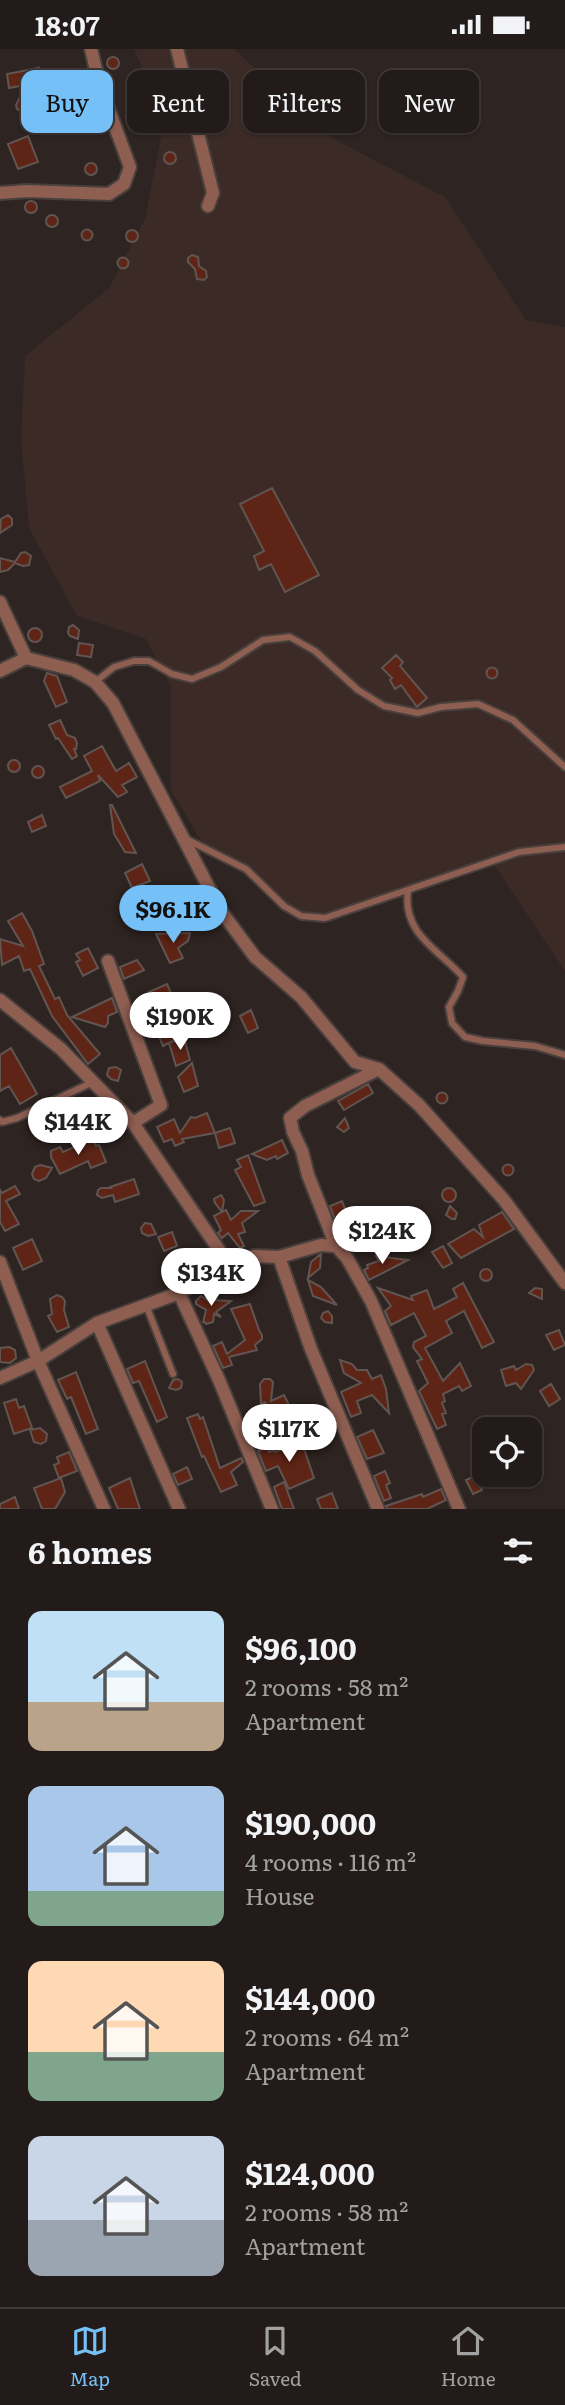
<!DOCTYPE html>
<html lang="en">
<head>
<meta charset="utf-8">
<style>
  :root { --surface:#221b19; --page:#2e2826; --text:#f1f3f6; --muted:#a2a1a2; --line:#3f3938; --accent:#75c0f6 }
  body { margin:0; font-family:Literata,serif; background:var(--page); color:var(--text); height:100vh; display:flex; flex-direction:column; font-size:26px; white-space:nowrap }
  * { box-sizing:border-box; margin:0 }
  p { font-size:23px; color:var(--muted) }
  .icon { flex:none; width:38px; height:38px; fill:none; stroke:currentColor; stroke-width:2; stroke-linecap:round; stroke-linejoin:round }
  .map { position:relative; height:1460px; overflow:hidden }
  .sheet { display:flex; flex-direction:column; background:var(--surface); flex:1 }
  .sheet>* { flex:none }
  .top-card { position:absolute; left:21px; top:21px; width:523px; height:63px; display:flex; gap:14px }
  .controls { position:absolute; left:472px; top:1368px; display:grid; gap:14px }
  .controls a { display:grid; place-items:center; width:70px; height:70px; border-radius:14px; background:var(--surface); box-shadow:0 2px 5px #0004,0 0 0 2px var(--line); font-size:35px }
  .price { position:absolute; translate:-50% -60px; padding:0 16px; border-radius:24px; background:#fff; color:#222; font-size:23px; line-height:46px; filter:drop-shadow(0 2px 4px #0008) }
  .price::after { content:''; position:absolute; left:50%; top:42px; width:21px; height:16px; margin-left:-10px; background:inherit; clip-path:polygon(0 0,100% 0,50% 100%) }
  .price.current { background:var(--accent); color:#111 }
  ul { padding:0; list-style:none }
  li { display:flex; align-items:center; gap:21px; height:175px; padding:0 28px }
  li span { display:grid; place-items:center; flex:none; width:196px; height:140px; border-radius:14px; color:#555 }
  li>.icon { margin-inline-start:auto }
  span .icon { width:84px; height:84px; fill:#fffc; stroke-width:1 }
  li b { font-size:30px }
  h2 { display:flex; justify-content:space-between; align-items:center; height:84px; padding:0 28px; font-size:30px }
  .pill { padding:0 24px; border-radius:14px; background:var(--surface); box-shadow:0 2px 5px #0004,0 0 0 2px var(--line); font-size:24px; line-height:63px }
  .pill.current { background:var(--accent); color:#111 }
  .status { display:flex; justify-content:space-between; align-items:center; height:49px; padding:0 35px; background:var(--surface); direction:ltr }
  .status svg { height:19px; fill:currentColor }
  .tabs { display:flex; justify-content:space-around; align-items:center; height:98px; border-top:2px solid var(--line); background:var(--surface); font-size:19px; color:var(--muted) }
  .tabs a { display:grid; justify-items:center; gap:4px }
  .tabs .current { color:var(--accent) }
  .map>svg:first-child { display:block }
  .built { fill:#3b2a26 }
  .building { fill:#5e2516; stroke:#615552; stroke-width:2 }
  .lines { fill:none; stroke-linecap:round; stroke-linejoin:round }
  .service-casing { stroke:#49403d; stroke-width:10 }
  .minor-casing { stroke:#49403d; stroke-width:16 }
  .service { stroke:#8e5e51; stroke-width:6 }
  .minor { stroke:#8e5e51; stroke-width:12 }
</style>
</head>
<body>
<div class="status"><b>18:07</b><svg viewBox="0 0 49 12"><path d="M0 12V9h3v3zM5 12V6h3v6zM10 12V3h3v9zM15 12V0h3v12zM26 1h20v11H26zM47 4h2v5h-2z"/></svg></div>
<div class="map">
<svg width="565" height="1460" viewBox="0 0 565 1460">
  <rect width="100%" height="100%" fill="#2e2421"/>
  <path class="built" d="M134,0H234L330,88L445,148L526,271L565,278V922L489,808L320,869L296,863L203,795L171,741V638L146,590L77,567L29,479L21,392L25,307L109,239L145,170L164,72Z"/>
  <path class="building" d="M107 14a6 6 0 1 1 12 0a6 6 0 1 1-12 0Z
    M39,19L41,33L9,39L7,25Z
    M71,32V35L84,36V44L73,50L60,53L57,35Z
    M20,48L28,56L26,60L21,62L17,60L16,56Z
    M154,61L164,68L159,74L154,72Z
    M28,87L38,113L18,120L8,95Z
    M164 109a6 6 0 1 1 12 0a6 6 0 1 1-12 0Z
    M85 120a6 6 0 1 1 12 0a6 6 0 1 1-12 0Z
    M25 158a6 6 0 1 1 12 0a6 6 0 1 1-12 0Z
    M46 172a6 6 0 1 1 12 0a6 6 0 1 1-12 0Z
    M81.5 186a5.5 5.5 0 1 1 11 0a5.5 5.5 0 1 1-11 0Z
    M126 187a6 6 0 1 1 12 0a6 6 0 1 1-12 0Z
    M192,206L198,208L199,217L206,222L207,228L204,231L197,230L195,220L188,213V209Z
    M117.5 214a5.5 5.5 0 1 1 11 0a5.5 5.5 0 1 1-11 0Z
    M272,439L319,526L285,543L271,515L259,521L254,507L264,502L240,455Z
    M8,466L12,470V476L0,484L1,470Z
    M21,504L25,503L31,507L29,516L23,517L15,514L8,521L0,523V509L15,513Z
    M73,576L79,581L78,590L70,587L68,584L69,578Z
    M28 586a7 7 0 1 1 14 0a7 7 0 1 1-14 0Z
    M79,594L93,596L91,608L77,606Z
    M396,606L403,613L400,617L427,649L417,658L401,636L395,640L390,631L392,629L382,619Z
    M486.5 624a5.5 5.5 0 1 1 11 0a5.5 5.5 0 1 1-11 0Z
    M47,624L57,627L67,653L56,658L44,632Z
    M60,671L67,686L75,689L77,694L76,700H74L77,707L72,710L58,689L56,690L49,676Z
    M102,697L116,722L129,714L137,728L122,736L127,743L118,748L98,726L100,732L66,749L60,738L92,722L84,707Z
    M8 717a6 6 0 1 1 12 0a6 6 0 1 1-12 0Z
    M32 723a6 6 0 1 1 12 0a6 6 0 1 1-12 0Z
    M110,756H112L136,804L125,803L119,793L114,785Z
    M42,766L46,777L32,783L28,773Z
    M142,815L150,832L132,839L125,824Z
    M167,839L171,849L152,855L149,846Z
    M171,855L186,862L151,877Z
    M22,864L32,882L44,915L39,917L55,950L59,948L67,966L100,1005L88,1015L52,967L30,920L24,922L19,907L2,916L0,890L23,897L8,872Z
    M190,884L188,892L178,899L183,909L170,914L156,885Z
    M88,899L98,919L83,927L76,913L80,911L76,905Z
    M137,911L144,921L124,930L120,918Z
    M167,935L174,951L166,954L169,961L163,963L167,971L164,973L174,991L163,997L143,949L151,946L149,943Z
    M112,949L117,963L108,967V974L105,978L72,968Z
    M251,961L258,979L248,984L240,967Z
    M184,989L190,1011L176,1017L169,994Z
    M11,999L37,1045L20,1055L9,1037L0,1042V1006Z
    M192,1014L198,1037L184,1043L178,1028Z
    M116,1018L121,1021L118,1032L111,1030L107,1026L109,1019Z
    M368,1035L373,1044L344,1061L338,1052Z
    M436.5 1049a5.5 5.5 0 1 1 11 0a5.5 5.5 0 1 1-11 0Z
    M207,1064L215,1084L230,1079L235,1094L219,1099L215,1084L182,1090L184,1093L175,1097L172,1090L164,1093L157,1078L174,1070L180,1084L191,1068L195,1069Z
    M50,1065L56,1077L45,1083L39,1071Z
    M345,1069L349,1079L344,1083L337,1078Z
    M93,1090L96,1097L99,1096L106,1113L91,1119L88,1112L60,1125L51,1108V1102L60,1098L63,1103Z
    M282,1091L288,1104L277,1110L276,1107L267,1111L252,1105Z
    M248,1106L265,1153L254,1157L235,1121L241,1118L237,1111Z
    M502.5 1121a5.5 5.5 0 1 1 11 0a5.5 5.5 0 1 1-11 0Z
    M40,1116L52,1119L46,1129L39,1132L34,1130L32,1125L35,1118Z
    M134,1130L139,1145L115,1153L113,1146L102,1149L97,1146L98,1141L101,1139H111L110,1138Z
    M15,1137L20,1145L6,1152L19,1175L5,1182L0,1173V1141L2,1144Z
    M442 1146a7 7 0 1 1 14 0a7 7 0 1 1-14 0Z
    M221,1146L224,1151L222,1163L226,1161L231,1171L241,1162H258L242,1174L245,1183L238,1185L244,1197L240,1199L228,1184L222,1189L218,1184L221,1181L214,1167L222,1163L215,1154L214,1150Z
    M342,1152L349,1170L355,1169L360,1172L359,1182H353L346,1176L338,1179L330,1157Z
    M450,1157L457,1164L455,1170H452L446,1166Z
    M502,1163L514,1180L461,1209L448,1195L474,1180L483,1188L479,1176Z
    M392,1173L401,1189L375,1204L367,1192L384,1183L381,1175Z
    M145,1174L151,1175L156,1185L148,1187L142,1184L141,1179Z
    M172,1183L177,1197L164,1202L158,1188Z
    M32,1190L42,1212L23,1221L13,1199Z
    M443,1197L452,1214L443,1219L432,1203Z
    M321,1205L320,1219L308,1229L311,1213Z
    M376,1207L408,1211L369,1231L364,1221L368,1219L367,1216L379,1212Z
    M480 1226a6 6 0 1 1 12 0a6 6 0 1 1-12 0Z
    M308,1231L321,1238L337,1256L313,1247Z
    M463,1234L494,1293L482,1299L464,1262L446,1272L452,1284L425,1299L443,1332L460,1314L471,1337L462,1342L459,1337L443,1345L445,1352L442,1354L446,1364L442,1365L446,1376L437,1380L419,1342L428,1334L417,1312L422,1310L413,1298L414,1293L426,1287L414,1264L391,1276L385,1262L391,1257L378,1239L413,1251L411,1247L427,1241L434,1260L457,1248L453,1240Z
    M535,1239L542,1240V1250L529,1244Z
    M57,1246L62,1248L65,1252L64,1261L69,1278L57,1283L48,1267L52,1265L50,1250Z
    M210,1246L212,1251L231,1252L216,1263L221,1268L214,1265L213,1273L206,1275L204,1272L203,1274L206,1261L196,1255V1252L201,1247L209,1252Z
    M250,1255L259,1281L262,1286V1290L255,1296L257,1301L229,1308L232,1316L223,1319L213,1297L222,1293L227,1305L245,1291L231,1260Z
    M328,1262L332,1267V1274L325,1273L321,1269L323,1264Z
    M559,1281L565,1296L554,1301L546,1286Z
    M9,1298L15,1301L16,1309L10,1314L0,1313V1299Z
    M340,1311L352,1315L357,1321H367L372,1330L381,1326L386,1340L389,1364L372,1346L357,1352L361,1364L351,1368L341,1343L361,1334L344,1324Z
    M145,1312L167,1368L157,1373L139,1332L133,1334L127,1320Z
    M526,1315L532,1316L534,1321L521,1340L516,1334L506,1337L501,1321L514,1317L516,1321Z
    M76,1323L98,1380L86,1385L71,1348L67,1350L58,1331Z
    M178,1330L182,1333L181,1339L176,1341L169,1339L173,1331Z
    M264,1330H270L273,1333L271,1352L284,1346L294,1366L270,1361V1364L269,1361L258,1359L266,1355L265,1353L261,1355L260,1335Z
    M551,1335L560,1350L549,1357L540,1342Z
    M16,1350L19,1359L24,1357L32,1379L14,1385L4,1354Z
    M198,1365L200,1370L203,1368L220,1419L241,1409L243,1413L231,1423L237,1436L221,1443L204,1407L202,1408L187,1369Z
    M40,1379L47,1385L46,1392L41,1395L34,1393L30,1381Z
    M373,1381L384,1404L367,1410L357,1388Z
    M300,1394L301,1397H303L314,1429L289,1440L278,1417L266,1422L258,1402L267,1398L269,1403L274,1401L275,1403Z
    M69,1403L77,1422L59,1429L54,1416L59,1414L57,1408Z
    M187,1418L192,1430L178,1436L173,1425Z
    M385,1422L390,1434L386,1436L391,1449L384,1452L374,1427Z
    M475,1427L482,1441L473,1445L466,1431Z
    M61,1429L65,1443L55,1460H42L34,1439Z
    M130,1429L140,1460H118L109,1439Z
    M284,1433L294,1460H282L274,1438Z
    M441,1440L446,1451L427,1460H387L386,1457L422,1445L423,1448Z
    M332,1444L338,1460H321L317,1450Z
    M15,1448L19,1460H0V1455Z"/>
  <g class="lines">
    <defs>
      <path id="service" d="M95,633L114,618L134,612H149L172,625L192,630L221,618L263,591L290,588L315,602L358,641L384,657L418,664L441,658L478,655L513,671L565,718
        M186,790L246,820L284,857L301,867L325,869L519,803L565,798
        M408,841C402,885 438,900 463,928L458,942L449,958L452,974L465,988L483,992L535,997L565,1006
        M0,1071L2,1073L17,1069L93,1033
        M146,1256L173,1325"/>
      <path id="minor" d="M177,0L213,144L208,157
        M0,144L27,142L109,145L124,135L130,118L100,37L91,0
        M0,553L26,609
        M0,622L26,609L74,621L95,633L113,654L221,862L255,908L301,948L355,1013L379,1020L419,1056L504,1151L565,1234
        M108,912L161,1056L133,1074
        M0,951L61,1000L133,1074L219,1201L228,1218
        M336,1197L308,1126L302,1102L293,1083L290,1069L305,1057L379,1020
        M279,1208L311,1300L378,1460
        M0,1213L38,1312L104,1460
        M179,1244L219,1331L272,1460
        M97,1274L179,1460
        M0,1329L38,1312L97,1274L179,1244L228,1218L254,1207L279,1208L321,1196L336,1197L347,1209L371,1252L459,1460"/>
    </defs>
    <use href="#service" class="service-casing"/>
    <use href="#minor" class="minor-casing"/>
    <use href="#service" class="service"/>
    <use href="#minor" class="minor"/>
  </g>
</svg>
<div class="controls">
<a><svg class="icon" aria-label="locate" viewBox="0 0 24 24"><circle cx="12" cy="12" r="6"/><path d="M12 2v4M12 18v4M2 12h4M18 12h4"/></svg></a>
</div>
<b class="price current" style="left:173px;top:896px">$96.1K</b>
<b class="price" style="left:180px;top:1003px">$190K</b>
<b class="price" style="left:78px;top:1108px">$144K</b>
<b class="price" style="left:382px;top:1217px">$124K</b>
<b class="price" style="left:211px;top:1259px">$134K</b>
<b class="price" style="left:289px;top:1415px">$117K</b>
<div class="top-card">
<a class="pill current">Buy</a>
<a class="pill">Rent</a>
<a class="pill">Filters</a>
<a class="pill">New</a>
</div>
</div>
<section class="sheet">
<h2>6 homes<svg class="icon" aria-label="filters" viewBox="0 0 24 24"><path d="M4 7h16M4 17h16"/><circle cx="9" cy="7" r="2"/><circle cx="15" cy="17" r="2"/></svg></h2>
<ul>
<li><span style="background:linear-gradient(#bfe0f5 65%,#b9a48a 0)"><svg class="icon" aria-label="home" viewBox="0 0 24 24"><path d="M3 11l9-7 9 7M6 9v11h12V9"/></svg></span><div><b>$96,100</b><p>2 rooms · 58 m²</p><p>Apartment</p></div></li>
<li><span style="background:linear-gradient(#a9c7e8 75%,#7fa58c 0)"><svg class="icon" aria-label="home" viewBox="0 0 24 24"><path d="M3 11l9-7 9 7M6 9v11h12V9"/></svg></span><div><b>$190,000</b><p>4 rooms · 116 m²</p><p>House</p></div></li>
<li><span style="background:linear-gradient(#ffd9b3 65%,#7fa58c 0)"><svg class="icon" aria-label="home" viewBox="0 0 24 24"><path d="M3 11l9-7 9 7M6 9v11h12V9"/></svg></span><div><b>$144,000</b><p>2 rooms · 64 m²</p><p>Apartment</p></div></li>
<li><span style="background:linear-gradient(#c9d6e8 60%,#9aa5b1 0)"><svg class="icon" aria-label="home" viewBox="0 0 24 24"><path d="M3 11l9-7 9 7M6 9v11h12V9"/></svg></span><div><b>$124,000</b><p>2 rooms · 58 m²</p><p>Apartment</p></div></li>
</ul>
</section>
<nav class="tabs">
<a class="current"><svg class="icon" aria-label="map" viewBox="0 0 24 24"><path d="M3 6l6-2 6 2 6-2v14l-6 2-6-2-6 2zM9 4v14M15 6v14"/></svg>Map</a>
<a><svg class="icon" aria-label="saved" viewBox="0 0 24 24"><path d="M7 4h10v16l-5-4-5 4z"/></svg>Saved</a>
<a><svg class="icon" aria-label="home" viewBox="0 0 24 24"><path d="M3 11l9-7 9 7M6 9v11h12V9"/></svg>Home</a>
</nav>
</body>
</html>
